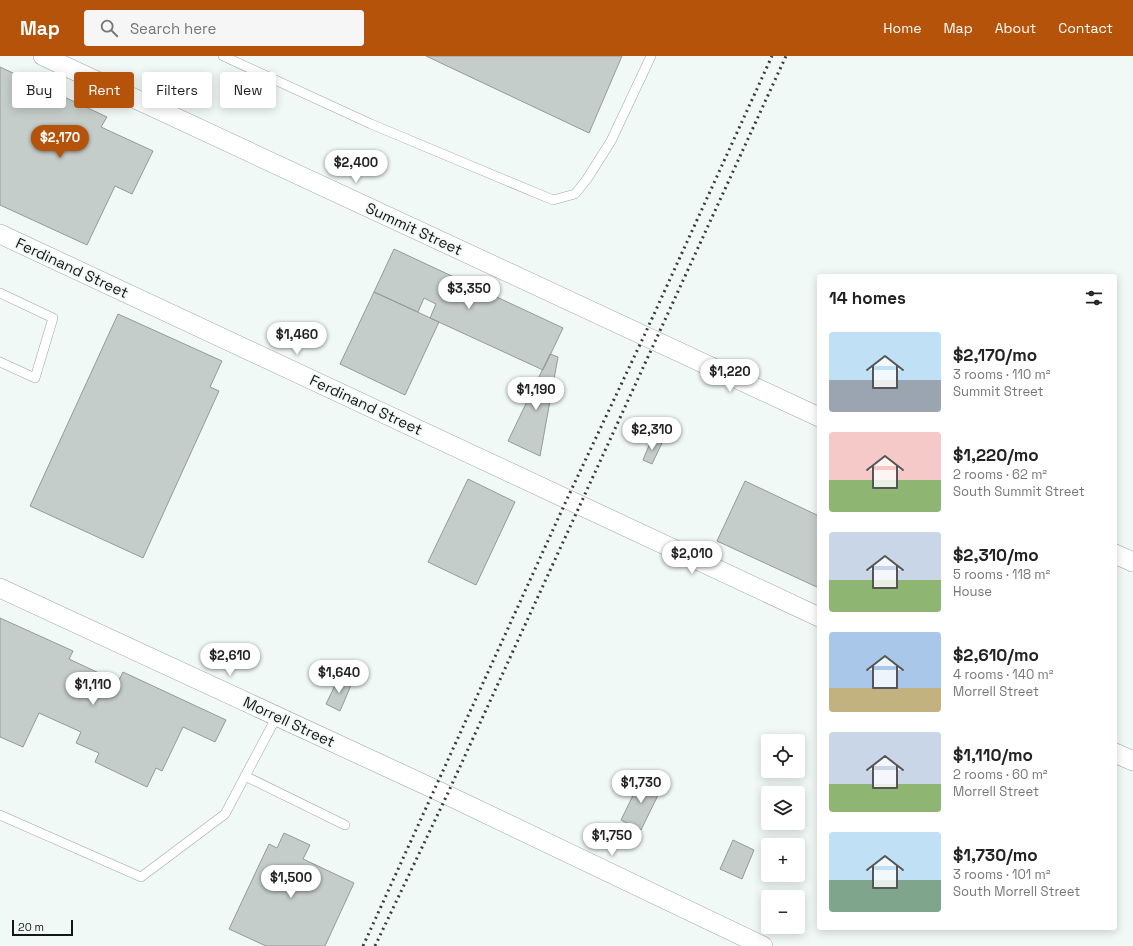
<!DOCTYPE html>
<html lang="en">
<head>
<meta charset="utf-8">
<style>
  :root { --surface:#fff; --page:#f6f6f6; --text:#222; --muted:#767676; --accent:#b45309 }
  body { margin:0; font-family:"Space Grotesk",sans-serif; background:var(--page); color:var(--text); height:100vh; display:flex; flex-direction:column; font-size:15px; white-space:nowrap }
  * { box-sizing:border-box; margin:0 }
  p { font-size:13px; color:var(--muted) }
  .icon { flex:none; width:22px; height:22px; fill:none; stroke:currentColor; stroke-width:2; stroke-linecap:round; stroke-linejoin:round }
  .map { position:relative; flex:1; overflow:hidden }
  .side { position:absolute; left:817px; top:218px; width:300px; height:656px; display:flex; flex-direction:column; background:var(--surface); border-radius:4px; box-shadow:0 2px 10px #0003 }
  .side>* { flex:none }
  .banner { position:absolute; left:12px; top:16px; width:380px; height:36px; display:flex; gap:8px }
  .buttons { position:absolute; left:761px; top:678px; display:grid; gap:8px }
  .buttons a { display:grid; place-items:center; width:44px; height:44px; border-radius:4px; background:var(--surface); box-shadow:0 2px 10px #0003; font-size:20px }
  .scale { position:absolute; left:12px; bottom:10px; width:61px; box-sizing:border-box; padding-left:4px; border:2px solid #141716; border-top:0; font-size:11px; line-height:14px; white-space:nowrap; color:#141716; -webkit-text-stroke:3px #f1f9f7; paint-order:stroke }
  .price { position:absolute; translate:-50% -34px; padding:0 9px; border-radius:14px; background:#fff; color:#222; font-size:13px; line-height:26px; filter:drop-shadow(0 1px 2px #0008) }
  .price::after { content:''; position:absolute; left:50%; top:24px; width:12px; height:9px; margin-left:-6px; background:inherit; clip-path:polygon(0 0,100% 0,50% 100%) }
  .price.on { background:var(--accent); color:#fff }
  ul { padding:0; list-style:none }
  li { display:flex; align-items:center; gap:12px; height:100px; padding:0 12px }
  li span { display:grid; place-items:center; flex:none; width:112px; height:80px; border-radius:4px; color:#555 }
  li>.icon { margin-inline-start:auto }
  span .icon { width:48px; height:48px; fill:#fffc; stroke-width:1 }
  li b { font-size:17px }
  h2 { display:flex; justify-content:space-between; align-items:center; height:48px; padding:0 12px; font-size:17px }
  .tag { padding:0 14px; border-radius:4px; background:var(--surface); box-shadow:0 2px 10px #0003; font-size:14px; line-height:36px }
  .tag.on { background:var(--accent); color:#fff }
  header { display:flex; align-items:center; gap:24px; box-sizing:border-box; height:56px; padding:0 20px; background:var(--accent); color:#fff }
  header strong { font-size:19px }
  nav { display:flex; gap:22px; margin-inline-start:auto; font-size:14px }
  .search { width:280px; height:36px; background:var(--page); display:flex; align-items:center; gap:10px; box-sizing:border-box; padding:0 14px; border-radius:4px; color:var(--muted); font-size:15px }
  .map>svg:first-child { display:block }
  .building { fill:#c5cdca; stroke:#939a98 }
  .lines { fill:none; stroke-linecap:round; stroke-linejoin:round }
  .service-casing { stroke:#9da5a2; stroke-width:10 }
  .minor-casing { stroke:#9da5a2; stroke-width:20 }
  .service { stroke:#fff; stroke-width:9 }
  .minor { stroke:#fff; stroke-width:19 }
  .rail { stroke:#383c3b; stroke-width:3; stroke-dasharray:2 4; stroke-linecap:butt }
  .labels { text-anchor:middle; stroke-width:3.5; stroke-linejoin:round; paint-order:stroke }
  .street-label { font-size:15px; fill:#141716; stroke:#f1f9f7 }
</style>
</head>
<body>
<header>
<strong>Map</strong>
<div class="search"><svg class="icon" aria-label="search" viewBox="0 0 24 24"><circle cx="10" cy="10" r="6"/><path d="M15 15l6 6"/></svg>Search here</div>
<nav><a>Home</a><a>Map</a><a>About</a><a>Contact</a></nav>
</header>
<div class="map">
<svg width="1133" height="890" viewBox="0 0 1133 890">
  <rect width="100%" height="100%" fill="#f1f9f7"/>
  <path class="building" d="M426,0H622L589,77Z
    M0,11L107,61L101,71L153,95L132,138L115,130L87,189L0,149Z
    M394,193L563,272L543,314L430,262L436,248L424,242L418,256L374,236Z
    M374,236L439,266L405,339L340,308Z
    M118,258L222,305L210,331L219,335L143,502L30,450Z
    M550,298L558,301L540,400L508,385Z
    M652,382L662,387L652,408L643,404Z
    M468,423L515,446L476,529L428,506Z
    M745,425L819,460V532L717,485Z
    M0,562L73,595L69,603L118,626L123,616L226,664L215,686L183,671L162,715L156,712L147,731L95,706L99,697L76,687L81,676L39,657L23,691L0,681Z
    M339,621L352,627L340,655L326,648Z
    M641,723L661,733L641,774L621,764Z
    M284,777L310,789L303,803L354,827L325,890H266L229,873L269,788L277,792Z
    M733,784L754,794L742,823L720,813Z"/>
  <g class="lines">
    <defs>
      <path id="service" d="M223,0L371,68L553,144L575,138L587,123L611,85L651,0
        M0,237L53,262L35,322L0,306
        M245,720L345,769
        M0,759L141,821L225,758L277,660"/>
      <path id="minor" d="M43,0L819,361
        M0,178L819,561
        M1115,498L1133,506
        M0,532L447,739L763,890
        M1115,697L1133,705"/>
    </defs>
    <use href="#service" class="service-casing"/>
    <use href="#minor" class="minor-casing"/>
    <use href="#service" class="service"/>
    <use href="#minor" class="minor"/>
    <path class="rail" d="M363,890L567,443L644,280L772,0
      M375,890L447,739L786,0"/>
  </g>
  <g class="labels">
    <g class="street-label">
      <text transform="translate(414 173) rotate(25)" y="5">Summit Street</text>
      <text transform="translate(72 212) rotate(25)" y="5">Ferdinand Street</text>
      <text transform="translate(366 349) rotate(25)" y="5">Ferdinand Street</text>
      <text transform="translate(289 666) rotate(25)" y="5">Morrell Street</text>
    </g>
  </g>
</svg>
<div class="buttons">
<a><svg class="icon" aria-label="locate" viewBox="0 0 24 24"><circle cx="12" cy="12" r="6"/><path d="M12 2v4M12 18v4M2 12h4M18 12h4"/></svg></a>
<a><svg class="icon" aria-label="layers" viewBox="0 0 24 24"><path d="M12 4l9 5-9 5-9-5zM3 14l9 5 9-5"/></svg></a>
<a>+</a>
<a>−</a>
</div>
<div class="scale">20 m</div>
<b class="price on" style="left:60px;top:103px">$2,170</b>
<b class="price" style="left:356px;top:128px">$2,400</b>
<b class="price" style="left:469px;top:254px">$3,350</b>
<b class="price" style="left:297px;top:300px">$1,460</b>
<b class="price" style="left:730px;top:337px">$1,220</b>
<b class="price" style="left:536px;top:355px">$1,190</b>
<b class="price" style="left:652px;top:395px">$2,310</b>
<b class="price" style="left:692px;top:519px">$2,010</b>
<b class="price" style="left:230px;top:621px">$2,610</b>
<b class="price" style="left:339px;top:638px">$1,640</b>
<b class="price" style="left:93px;top:650px">$1,110</b>
<b class="price" style="left:641px;top:748px">$1,730</b>
<b class="price" style="left:612px;top:801px">$1,750</b>
<b class="price" style="left:291px;top:843px">$1,500</b>
<div class="banner">
<a class="tag">Buy</a>
<a class="tag on">Rent</a>
<a class="tag">Filters</a>
<a class="tag">New</a>
</div>
<section class="side">
<h2>14 homes<svg class="icon" aria-label="filters" viewBox="0 0 24 24"><path d="M4 7h16M4 17h16"/><circle cx="9" cy="7" r="2"/><circle cx="15" cy="17" r="2"/></svg></h2>
<ul>
<li><span style="background:linear-gradient(#bfe0f5 60%,#9aa5b1 0)"><svg class="icon" aria-label="home" viewBox="0 0 24 24"><path d="M3 11l9-7 9 7M6 9v11h12V9"/></svg></span><div><b>$2,170/mo</b><p>3 rooms · 110 m²</p><p>Summit Street</p></div></li>
<li><span style="background:linear-gradient(#f6c9c9 60%,#8fb573 0)"><svg class="icon" aria-label="home" viewBox="0 0 24 24"><path d="M3 11l9-7 9 7M6 9v11h12V9"/></svg></span><div><b>$1,220/mo</b><p>2 rooms · 62 m²</p><p>South Summit Street</p></div></li>
<li><span style="background:linear-gradient(#c9d6e8 60%,#8fb573 0)"><svg class="icon" aria-label="home" viewBox="0 0 24 24"><path d="M3 11l9-7 9 7M6 9v11h12V9"/></svg></span><div><b>$2,310/mo</b><p>5 rooms · 118 m²</p><p>House</p></div></li>
<li><span style="background:linear-gradient(#a9c7e8 70%,#c2b280 0)"><svg class="icon" aria-label="home" viewBox="0 0 24 24"><path d="M3 11l9-7 9 7M6 9v11h12V9"/></svg></span><div><b>$2,610/mo</b><p>4 rooms · 140 m²</p><p>Morrell Street</p></div></li>
<li><span style="background:linear-gradient(#c9d6e8 65%,#8fb573 0)"><svg class="icon" aria-label="home" viewBox="0 0 24 24"><path d="M3 11l9-7 9 7M6 9v11h12V9"/></svg></span><div><b>$1,110/mo</b><p>2 rooms · 60 m²</p><p>Morrell Street</p></div></li>
<li><span style="background:linear-gradient(#bfe0f5 60%,#7fa58c 0)"><svg class="icon" aria-label="home" viewBox="0 0 24 24"><path d="M3 11l9-7 9 7M6 9v11h12V9"/></svg></span><div><b>$1,730/mo</b><p>3 rooms · 101 m²</p><p>South Morrell Street</p></div></li>
</ul>
</section>
</div>
</body>
</html>
